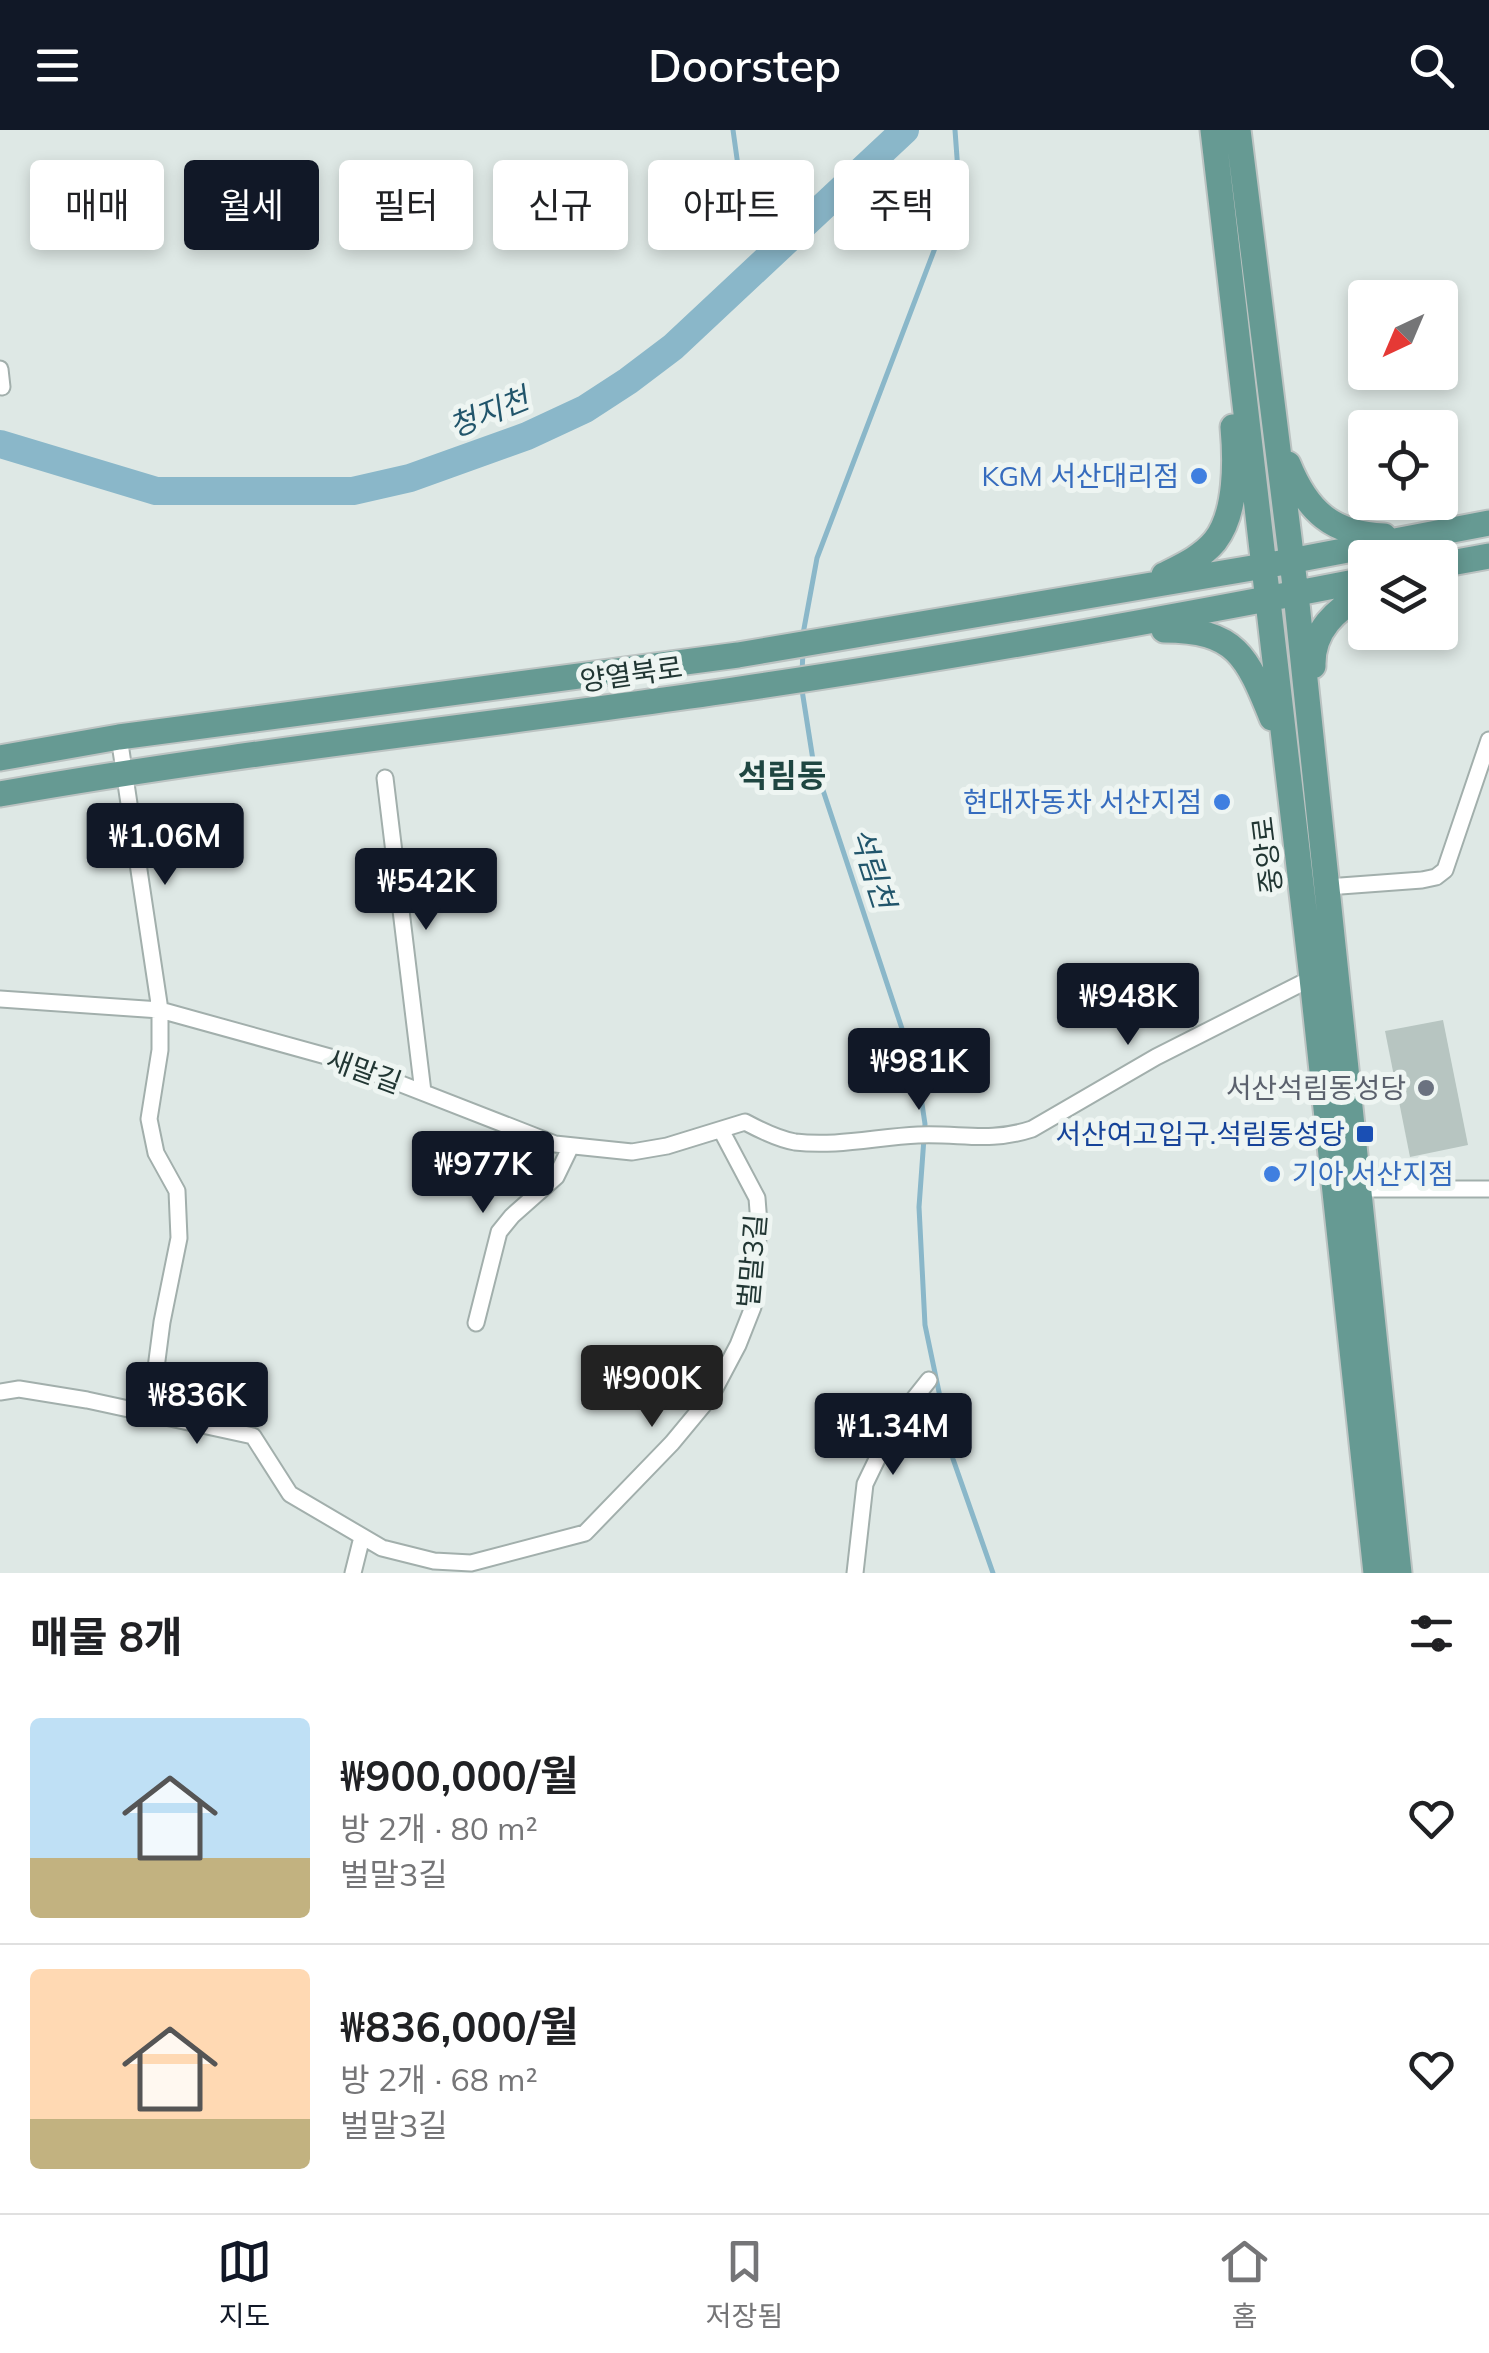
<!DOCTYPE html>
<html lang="ko">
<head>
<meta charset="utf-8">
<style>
  :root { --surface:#fff; --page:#f2f2f2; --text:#202124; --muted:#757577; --line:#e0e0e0; --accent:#111827 }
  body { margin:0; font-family:Mulish,"Noto Sans KR",sans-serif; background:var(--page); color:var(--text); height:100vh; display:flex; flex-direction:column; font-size:38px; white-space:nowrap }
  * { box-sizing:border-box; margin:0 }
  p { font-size:32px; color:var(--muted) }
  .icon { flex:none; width:55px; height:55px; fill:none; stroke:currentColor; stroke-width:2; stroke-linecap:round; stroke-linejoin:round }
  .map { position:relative; height:1443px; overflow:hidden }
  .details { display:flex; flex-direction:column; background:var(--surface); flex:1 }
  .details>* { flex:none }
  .top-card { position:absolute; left:30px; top:30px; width:1430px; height:90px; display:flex; gap:20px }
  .needle { width:65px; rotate:224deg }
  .tools { position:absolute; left:1348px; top:150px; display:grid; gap:20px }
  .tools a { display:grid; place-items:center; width:110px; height:110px; border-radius:10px; background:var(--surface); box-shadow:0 5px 15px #0003; font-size:50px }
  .price { position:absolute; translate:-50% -85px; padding:0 22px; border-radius:10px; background:var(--accent); color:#fff; font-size:32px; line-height:65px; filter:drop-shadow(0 2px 5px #0008) }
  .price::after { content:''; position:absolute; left:50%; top:60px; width:30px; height:22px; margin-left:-15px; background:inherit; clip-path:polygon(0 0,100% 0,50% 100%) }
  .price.selected { background:#222; color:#fff }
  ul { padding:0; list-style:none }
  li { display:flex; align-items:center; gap:30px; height:250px; padding:0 30px }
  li+li { border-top:2px solid var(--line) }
  li span { display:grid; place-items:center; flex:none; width:280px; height:200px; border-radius:10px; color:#555 }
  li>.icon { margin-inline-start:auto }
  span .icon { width:120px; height:120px; fill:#fffc; stroke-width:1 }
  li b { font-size:42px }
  h2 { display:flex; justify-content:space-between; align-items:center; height:120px; padding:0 30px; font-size:42px }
  .chip { padding:0 35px; border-radius:10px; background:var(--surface); box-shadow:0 5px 15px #0003; font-size:35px; line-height:90px }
  .chip.selected { background:var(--accent); color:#fff }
  header { display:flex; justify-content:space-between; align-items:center; height:130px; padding:0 30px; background:var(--accent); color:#fff; font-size:45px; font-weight:600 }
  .menu { display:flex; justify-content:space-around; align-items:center; height:140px; border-top:2px solid var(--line); background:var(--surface); font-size:28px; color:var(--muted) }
  .menu a { display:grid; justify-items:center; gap:5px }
  .menu .selected { color:var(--accent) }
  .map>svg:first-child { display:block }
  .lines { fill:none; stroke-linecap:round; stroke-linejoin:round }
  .stream { stroke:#8ab7c9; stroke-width:5 }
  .river { stroke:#8ab7c9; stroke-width:28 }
  .building { fill:#b7c5c1 }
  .minor-casing { stroke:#a2afac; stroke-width:19 }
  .primary-casing { stroke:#bcc3c2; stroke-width:29 }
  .minor { stroke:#fff; stroke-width:15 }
  .primary { stroke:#669a93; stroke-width:25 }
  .shop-dot { fill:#3f7fe0; stroke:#eef5f2; stroke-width:4 }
  .worship-dot { fill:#6b7280; stroke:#eef5f2; stroke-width:4 }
  .transit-dot { fill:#1a4fb4; stroke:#eef5f2; stroke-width:4 }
  .labels { text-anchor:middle; stroke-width:10; stroke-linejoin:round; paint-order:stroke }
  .shop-label { font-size:28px; fill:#366cbe; stroke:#eef5f2; text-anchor:end }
  .street-label { font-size:28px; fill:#213633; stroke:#eef5f2 }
  .worship-label { font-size:28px; fill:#5b616d; stroke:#eef5f2; text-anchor:end }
  .transit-label { font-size:28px; fill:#164399; stroke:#eef5f2; text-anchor:end }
  .water-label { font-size:30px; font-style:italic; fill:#21556b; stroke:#eef5f2 }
  .quarter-label { font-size:32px; font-weight:bold; fill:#1f4641; stroke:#eef5f2 }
</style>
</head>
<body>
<header><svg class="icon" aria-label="menu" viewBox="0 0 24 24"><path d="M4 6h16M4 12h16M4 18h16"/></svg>Doorstep<svg class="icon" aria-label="search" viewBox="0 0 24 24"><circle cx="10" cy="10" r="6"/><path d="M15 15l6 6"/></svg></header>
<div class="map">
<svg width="1489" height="1443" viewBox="0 0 1489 1443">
  <rect width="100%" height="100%" fill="#dee8e5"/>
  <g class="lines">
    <path class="stream" d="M733,0L745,86L770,127
      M803,504L817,428L959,55L955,0
      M802,544L803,520
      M802,560L813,630L918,947L925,994L919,1077L925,1195L953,1329L993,1443"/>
    <path class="river" d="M0,314L156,361H353L410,348L527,306L585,279L628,251L673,217L905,0"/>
  </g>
  <path class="building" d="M1443,890L1468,1015L1410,1027L1385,901Z"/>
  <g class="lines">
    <defs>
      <path id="minor" d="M0,239L2,257
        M119,607L160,880V920L149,989L156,1023L177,1061L179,1108L162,1192L150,1284
        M385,648L423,962
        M1327,757L1422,750L1436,747L1445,740L1489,610
        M0,869L160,880L337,929L555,1014L632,1022L667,1016L745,992C760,1000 778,1009 795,1012C836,1017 877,1007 918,1005C961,1003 989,1013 1032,999L1156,927L1312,848
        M1353,1059H1489
        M476,1193L499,1102L512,1086L556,1047L571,1016
        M0,1262L19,1259L87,1270L253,1306L290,1364L382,1418L434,1431L471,1433L585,1403L672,1313L711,1266L738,1215L753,1177L759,1094L757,1068L721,1000
        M353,1443L362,1407
        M855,1443L865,1354L894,1294L929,1250"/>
      <path id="primary" d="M1213,0L1312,848L1376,1443
        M1238,0L1296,464L1399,1443
        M1288,334C1307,381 1332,404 1384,406
        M1440,435L1489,426
        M1164,445C1182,436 1202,427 1215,411C1237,383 1236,330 1233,297
        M1164,500C1236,500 1247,526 1272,588
        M1313,536C1312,500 1336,480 1365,462
        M0,628L119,607L738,525L1264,436L1489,393
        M0,664C243,621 489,596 733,560C944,529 1155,491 1365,450"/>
    </defs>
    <use href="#minor" class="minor-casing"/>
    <use href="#primary" class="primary-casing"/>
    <use href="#minor" class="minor"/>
    <use href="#primary" class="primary"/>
  </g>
  <g class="shop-dot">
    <circle cx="1199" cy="346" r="10"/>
    <circle cx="1222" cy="672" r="10"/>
    <circle cx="1272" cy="1044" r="10"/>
  </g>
  <circle class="worship-dot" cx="1426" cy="958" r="10"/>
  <rect class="transit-dot" x="1355" y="994" width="20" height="20" rx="5"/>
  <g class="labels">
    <g class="shop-label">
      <text x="1179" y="356">KGM 서산대리점</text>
      <text x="1202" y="682">현대자동차 서산지점</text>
      <text x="1292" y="1054" text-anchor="start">기아 서산지점</text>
    </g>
    <g class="street-label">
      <text transform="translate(631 544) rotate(-8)" y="10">양열북로</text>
      <text transform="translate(1267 725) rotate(-97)" y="10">중앙로</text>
      <text transform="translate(364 941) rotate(20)" y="10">새말길</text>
      <text transform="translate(752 1131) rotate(-85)" y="10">벌말3길</text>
    </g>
    <g class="worship-label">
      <text x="1406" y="968">서산석림동성당</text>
    </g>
    <g class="transit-label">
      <text x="1345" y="1014">서산여고입구.석림동성당</text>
    </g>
    <g class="water-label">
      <text transform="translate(489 283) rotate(-22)" y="10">청지천</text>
      <text transform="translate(872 738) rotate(72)" y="10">석림천</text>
    </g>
    <g class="quarter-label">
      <text x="782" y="657">석림동</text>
    </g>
  </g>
</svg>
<div class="tools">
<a><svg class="needle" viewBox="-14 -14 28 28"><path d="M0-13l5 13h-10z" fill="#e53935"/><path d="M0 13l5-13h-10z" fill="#757577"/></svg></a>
<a><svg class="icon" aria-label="locate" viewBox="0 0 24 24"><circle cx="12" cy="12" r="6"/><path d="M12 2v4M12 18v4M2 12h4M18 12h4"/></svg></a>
<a><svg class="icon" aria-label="layers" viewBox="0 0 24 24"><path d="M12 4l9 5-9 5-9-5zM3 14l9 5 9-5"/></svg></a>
</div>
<b class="price" style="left:165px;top:758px">₩1.06M</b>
<b class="price" style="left:426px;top:803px">₩542K</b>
<b class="price" style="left:1128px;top:918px">₩948K</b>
<b class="price" style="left:919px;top:983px">₩981K</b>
<b class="price" style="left:483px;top:1086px">₩977K</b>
<b class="price selected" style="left:652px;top:1300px">₩900K</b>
<b class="price" style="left:197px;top:1317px">₩836K</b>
<b class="price" style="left:893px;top:1348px">₩1.34M</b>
<div class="top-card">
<a class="chip">매매</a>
<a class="chip selected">월세</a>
<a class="chip">필터</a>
<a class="chip">신규</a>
<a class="chip">아파트</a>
<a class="chip">주택</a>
</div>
</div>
<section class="details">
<h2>매물 8개<svg class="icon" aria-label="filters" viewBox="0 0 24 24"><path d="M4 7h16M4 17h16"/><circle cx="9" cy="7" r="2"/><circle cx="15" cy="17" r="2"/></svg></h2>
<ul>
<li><span style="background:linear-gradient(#bfe0f5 70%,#c2b280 0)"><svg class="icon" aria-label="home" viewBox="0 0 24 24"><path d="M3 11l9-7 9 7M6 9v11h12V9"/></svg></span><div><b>₩900,000/월</b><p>방 2개 · 80 m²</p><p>벌말3길</p></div><svg class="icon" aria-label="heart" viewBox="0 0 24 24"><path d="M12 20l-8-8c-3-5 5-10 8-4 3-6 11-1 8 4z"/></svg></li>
<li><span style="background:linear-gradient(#ffd9b3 75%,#c2b280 0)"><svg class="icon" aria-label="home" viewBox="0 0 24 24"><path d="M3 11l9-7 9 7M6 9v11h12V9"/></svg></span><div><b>₩836,000/월</b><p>방 2개 · 68 m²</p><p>벌말3길</p></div><svg class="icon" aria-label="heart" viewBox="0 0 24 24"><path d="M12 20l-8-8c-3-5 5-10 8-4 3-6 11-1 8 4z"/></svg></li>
</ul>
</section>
<nav class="menu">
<a class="selected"><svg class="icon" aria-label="map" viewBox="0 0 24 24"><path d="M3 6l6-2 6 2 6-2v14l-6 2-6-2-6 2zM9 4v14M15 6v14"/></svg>지도</a>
<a><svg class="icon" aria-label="saved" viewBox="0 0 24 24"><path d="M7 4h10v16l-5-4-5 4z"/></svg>저장됨</a>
<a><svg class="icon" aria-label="home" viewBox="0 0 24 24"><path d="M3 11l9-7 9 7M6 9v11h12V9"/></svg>홈</a>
</nav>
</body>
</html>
